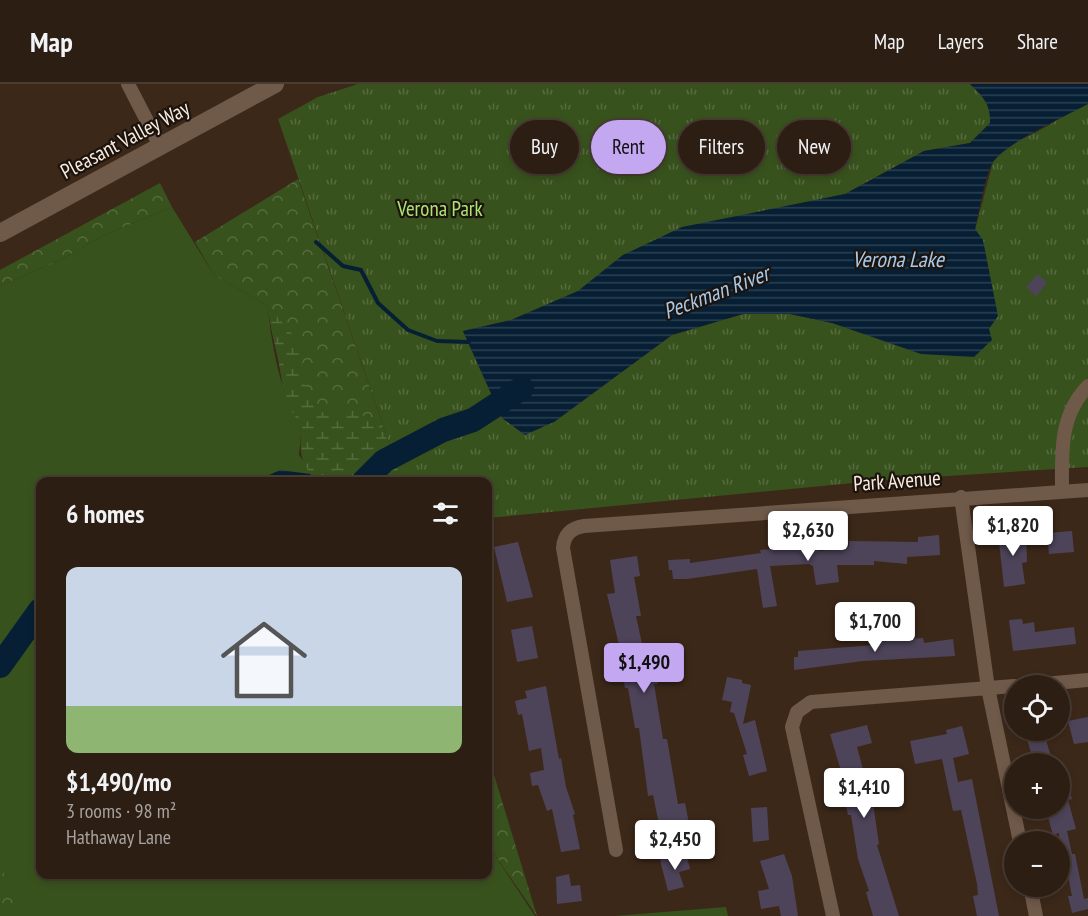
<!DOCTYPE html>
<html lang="en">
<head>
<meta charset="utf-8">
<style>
  :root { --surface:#2d1e13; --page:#35271c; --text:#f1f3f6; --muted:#a7a2a0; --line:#483c33; --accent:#c4a7f1 }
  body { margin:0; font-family:"PT Sans Narrow",sans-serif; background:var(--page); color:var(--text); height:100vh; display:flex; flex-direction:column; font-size:22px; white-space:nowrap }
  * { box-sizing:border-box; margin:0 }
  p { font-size:20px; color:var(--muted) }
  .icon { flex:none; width:33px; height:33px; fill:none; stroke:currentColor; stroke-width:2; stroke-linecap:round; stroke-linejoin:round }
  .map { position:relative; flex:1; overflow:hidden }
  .drawer { position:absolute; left:36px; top:393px; width:456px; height:402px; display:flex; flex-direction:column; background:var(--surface); border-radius:12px; box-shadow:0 3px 9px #0003,0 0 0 2px var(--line) }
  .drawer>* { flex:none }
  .top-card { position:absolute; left:510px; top:36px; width:488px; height:54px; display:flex; gap:12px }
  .buttons { position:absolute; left:1004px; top:591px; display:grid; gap:12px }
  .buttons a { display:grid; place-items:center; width:66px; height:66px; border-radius:50%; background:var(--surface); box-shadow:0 3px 9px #0003,0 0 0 2px var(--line); font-size:30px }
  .price { position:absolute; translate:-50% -51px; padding:0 14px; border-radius:6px; background:#fff; color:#222; font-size:20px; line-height:39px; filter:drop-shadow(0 2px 3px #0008) }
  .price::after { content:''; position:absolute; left:50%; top:36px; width:18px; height:14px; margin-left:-9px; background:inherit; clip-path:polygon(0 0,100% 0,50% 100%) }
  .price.on { background:var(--accent); color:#111 }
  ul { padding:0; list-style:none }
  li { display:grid; align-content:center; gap:12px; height:318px; padding:0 30px }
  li+li { border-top:2px solid var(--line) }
  li span { display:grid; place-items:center; height:186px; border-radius:12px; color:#555 }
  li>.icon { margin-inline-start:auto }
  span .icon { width:108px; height:108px; fill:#fffc; stroke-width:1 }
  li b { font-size:26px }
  h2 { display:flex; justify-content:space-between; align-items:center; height:72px; padding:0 30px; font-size:26px }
  .chip { padding:0 21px; border-radius:27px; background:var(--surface); box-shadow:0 3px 9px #0003,0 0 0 2px var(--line); font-size:21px; line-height:54px }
  .chip.on { background:var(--accent); color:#111 }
  header { display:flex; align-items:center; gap:36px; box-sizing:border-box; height:84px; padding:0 30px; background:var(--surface); border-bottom:2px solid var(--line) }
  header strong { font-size:28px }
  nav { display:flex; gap:33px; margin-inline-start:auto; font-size:21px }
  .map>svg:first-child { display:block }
  .green { fill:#38521d }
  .forest { fill:url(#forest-crowns) }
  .wetland { fill:url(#wetland-marsh) }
  .park { fill:url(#park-tufts) }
  .water { fill:url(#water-rules) }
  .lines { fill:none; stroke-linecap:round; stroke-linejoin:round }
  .stream { stroke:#071f34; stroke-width:4 }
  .river { stroke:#071f34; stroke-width:24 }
  .building { fill:#4e445a }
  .street { stroke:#6f5949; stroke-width:14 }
  .secondary { stroke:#6f5949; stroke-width:18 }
  .labels { text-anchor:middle; stroke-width:4.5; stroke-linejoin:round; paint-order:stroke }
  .street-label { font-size:21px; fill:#f8ebe1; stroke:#1c130c }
  .park-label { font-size:21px; fill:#aae572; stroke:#1c130c }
  .water-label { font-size:22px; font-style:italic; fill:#a5c9ec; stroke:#1c130c }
</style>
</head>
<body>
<header>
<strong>Map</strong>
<nav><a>Map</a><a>Layers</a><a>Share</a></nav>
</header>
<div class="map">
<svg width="1088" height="832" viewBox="0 0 1088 832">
  <defs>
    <pattern id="forest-crowns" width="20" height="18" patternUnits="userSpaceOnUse" patternTransform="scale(1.5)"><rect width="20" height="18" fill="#38521d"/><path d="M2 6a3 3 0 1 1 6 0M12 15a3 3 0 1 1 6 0" fill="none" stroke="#566b3e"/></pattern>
    <pattern id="wetland-marsh" width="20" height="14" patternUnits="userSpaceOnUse" patternTransform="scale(1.5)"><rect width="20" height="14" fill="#38521d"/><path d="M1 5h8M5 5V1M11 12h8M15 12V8" fill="none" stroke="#566b3e"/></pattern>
    <pattern id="park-tufts" width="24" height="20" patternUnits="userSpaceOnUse" patternTransform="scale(1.5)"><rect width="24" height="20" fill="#38521d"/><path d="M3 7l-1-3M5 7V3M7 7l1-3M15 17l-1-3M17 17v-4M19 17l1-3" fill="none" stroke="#566b3e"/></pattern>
    <pattern id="water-rules" width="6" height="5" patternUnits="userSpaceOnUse" patternTransform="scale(1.5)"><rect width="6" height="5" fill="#071f34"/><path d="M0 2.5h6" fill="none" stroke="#2c4051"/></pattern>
  </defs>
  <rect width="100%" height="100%" fill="#3c2819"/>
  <path class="green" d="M172,123L214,191L268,222C270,252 281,319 302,340L299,371L318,397L40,398V790H488V761L535,832H0V202L61,176L102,152Z
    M726,823L728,832H614Z"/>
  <path class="forest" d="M298,95L402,397H318C298,379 300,365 302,340C283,322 283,298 278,274C274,256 270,241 268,222L214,191L195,158Z
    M160,99L172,123L102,152L61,176L0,202V186Z
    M488,671L537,832L488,761Z
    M0,777L17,832H0Z"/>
  <path class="wetland" d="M268,222L305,265L300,290L317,329L354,325L384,347L402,397H318C298,379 300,365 302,340C283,322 283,298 278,274C274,256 270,241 268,222Z"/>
  <path class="park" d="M358,0H970C983,12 991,21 990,39L970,59L924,67L845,110L765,128L623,171L578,207L511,236L463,247L502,334L554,338L672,251L743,230H790L832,239L989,245L975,146L993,78L1009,61L1037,48L1088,18V383L884,396L488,434V398L402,397L278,35L318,13Z"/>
  <path class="water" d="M970,0H1088V20C1066,32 1004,60 993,78C985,91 979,129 975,145L983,156L998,232L989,245L992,256L974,273L921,270L832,239L790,230H743L672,251L554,338L525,351L502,334L463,247L511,236L578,207L623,171L682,143L845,110L924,67L970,59L990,39C991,21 983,12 970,0Z
    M280,386L310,390L318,397H256Z
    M40,511V527L14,568L0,583V571L21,546L34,518Z"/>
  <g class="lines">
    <path class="stream" d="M316,158L343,182L361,186L378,219L408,246L437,257L469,258
      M374,386L383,398"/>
    <path class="river" d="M363,398L384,377L443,346L473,336L522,304
      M0,582L40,526"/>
  </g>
  <path class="building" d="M1038,190L1047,199L1036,212L1026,203Z
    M1072,447L1074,468L1049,470L1047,449Z
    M1026,448L1027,478L1022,479L1025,500L1004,503L998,449Z
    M939,451L940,471L907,473V480L874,477V481H837L839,498L816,501L813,482L809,480L770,482L777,522L763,524L757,485L687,495H673L672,486H669L668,476L690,475V479L761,469L760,466L801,463L802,467L819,465V467L849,463V457L918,458V453Z
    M518,458L533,513L507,518L494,463Z
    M637,472L640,492L634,493L641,532H636L646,578L655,577L658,600H654L663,655H667L678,720L685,719L689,739L660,745L653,711L648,712L639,644H635L628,604H625L622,587H625L607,510L615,509L610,476Z
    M1022,535L1023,540L1034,538L1035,548L1074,543L1076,560L1013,567L1009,536Z
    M532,542L538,574L517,578L511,546Z
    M883,553L884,556L923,554L924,559L953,555L955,572L863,577L794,586V573H798V567L874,561L873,555Z
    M727,593L742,596V599L751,601L743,640L755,636L767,687L749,692L743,671L747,670L734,629L730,628L732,618L722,616Z
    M546,602L559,675L561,674L566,703L575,730L573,731L580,765L561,768L552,725L547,727L538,701L532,702L530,689L544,686L541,664L529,667L522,630L518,631L515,617L527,614L525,607Z
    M1088,633V658L1074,660L1068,637Z
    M867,641L872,659L857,663L874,726L879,760L877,761L899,832H873L866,808L869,807L858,775L851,731H848L842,705L846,704L830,650Z
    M962,642L969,670L953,674L958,698L972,695L999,832H977L973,812L978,811L977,800L961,726L953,727L942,675L915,680L910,657L947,650L946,646Z
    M1037,646H1043L1052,676L1039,680H1035L1025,650Z
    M1062,681L1072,715L1068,716L1076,745L1067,747L1072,770H1075L1084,815L1088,814V825L1072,829L1068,812H1072L1068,792L1064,793L1059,772V749L1053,751L1048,733L1059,729V682Z
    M767,723L769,756L753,758L751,724Z
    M686,769L690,785L679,788L684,803L668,807L660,776Z
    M784,770L792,792L798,832H781L779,822L761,825L758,807L769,805L760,777Z
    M569,790L571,802L580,801L582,817L557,820L556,793Z"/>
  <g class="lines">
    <path class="street" d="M128,0L160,62
      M1062,407C1062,368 1059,332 1088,302
      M961,413L988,604L1020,758
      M1022,602L1088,596
      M616,766L563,464C564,451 571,444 584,442L1088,406
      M1030,802L1036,832
      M833,832L792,643L797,628L811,618L1014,602"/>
    <path class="secondary" d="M0,149L275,0"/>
  </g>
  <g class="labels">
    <g class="street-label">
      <text transform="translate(125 56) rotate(-28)" y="7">Pleasant Valley Way</text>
      <text transform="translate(897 397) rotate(-4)" y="7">Park Avenue</text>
    </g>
    <g class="park-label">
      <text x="440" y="132">Verona Park</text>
    </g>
    <g class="water-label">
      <text x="898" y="183">Verona Lake</text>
      <text transform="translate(716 208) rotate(-21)" y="8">Peckman River</text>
    </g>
  </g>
</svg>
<div class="buttons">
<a><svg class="icon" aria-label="locate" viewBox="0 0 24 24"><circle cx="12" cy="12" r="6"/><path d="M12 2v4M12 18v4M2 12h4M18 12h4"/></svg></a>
<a>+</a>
<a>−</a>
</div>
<b class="price" style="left:1013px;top:473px">$1,820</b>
<b class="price" style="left:808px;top:478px">$2,630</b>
<b class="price" style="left:875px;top:569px">$1,700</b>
<b class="price on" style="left:644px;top:610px">$1,490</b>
<b class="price" style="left:864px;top:735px">$1,410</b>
<b class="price" style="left:675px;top:787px">$2,450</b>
<div class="top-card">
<a class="chip">Buy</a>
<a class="chip on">Rent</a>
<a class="chip">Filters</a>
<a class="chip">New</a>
</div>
<section class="drawer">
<h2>6 homes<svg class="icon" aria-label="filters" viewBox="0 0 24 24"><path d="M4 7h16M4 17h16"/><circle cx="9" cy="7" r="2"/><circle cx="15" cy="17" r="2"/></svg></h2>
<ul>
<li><span style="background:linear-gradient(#c9d6e8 75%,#8fb573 0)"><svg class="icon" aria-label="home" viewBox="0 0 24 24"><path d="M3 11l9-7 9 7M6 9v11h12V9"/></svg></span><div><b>$1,490/mo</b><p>3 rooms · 98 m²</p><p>Hathaway Lane</p></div></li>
</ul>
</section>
</div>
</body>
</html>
